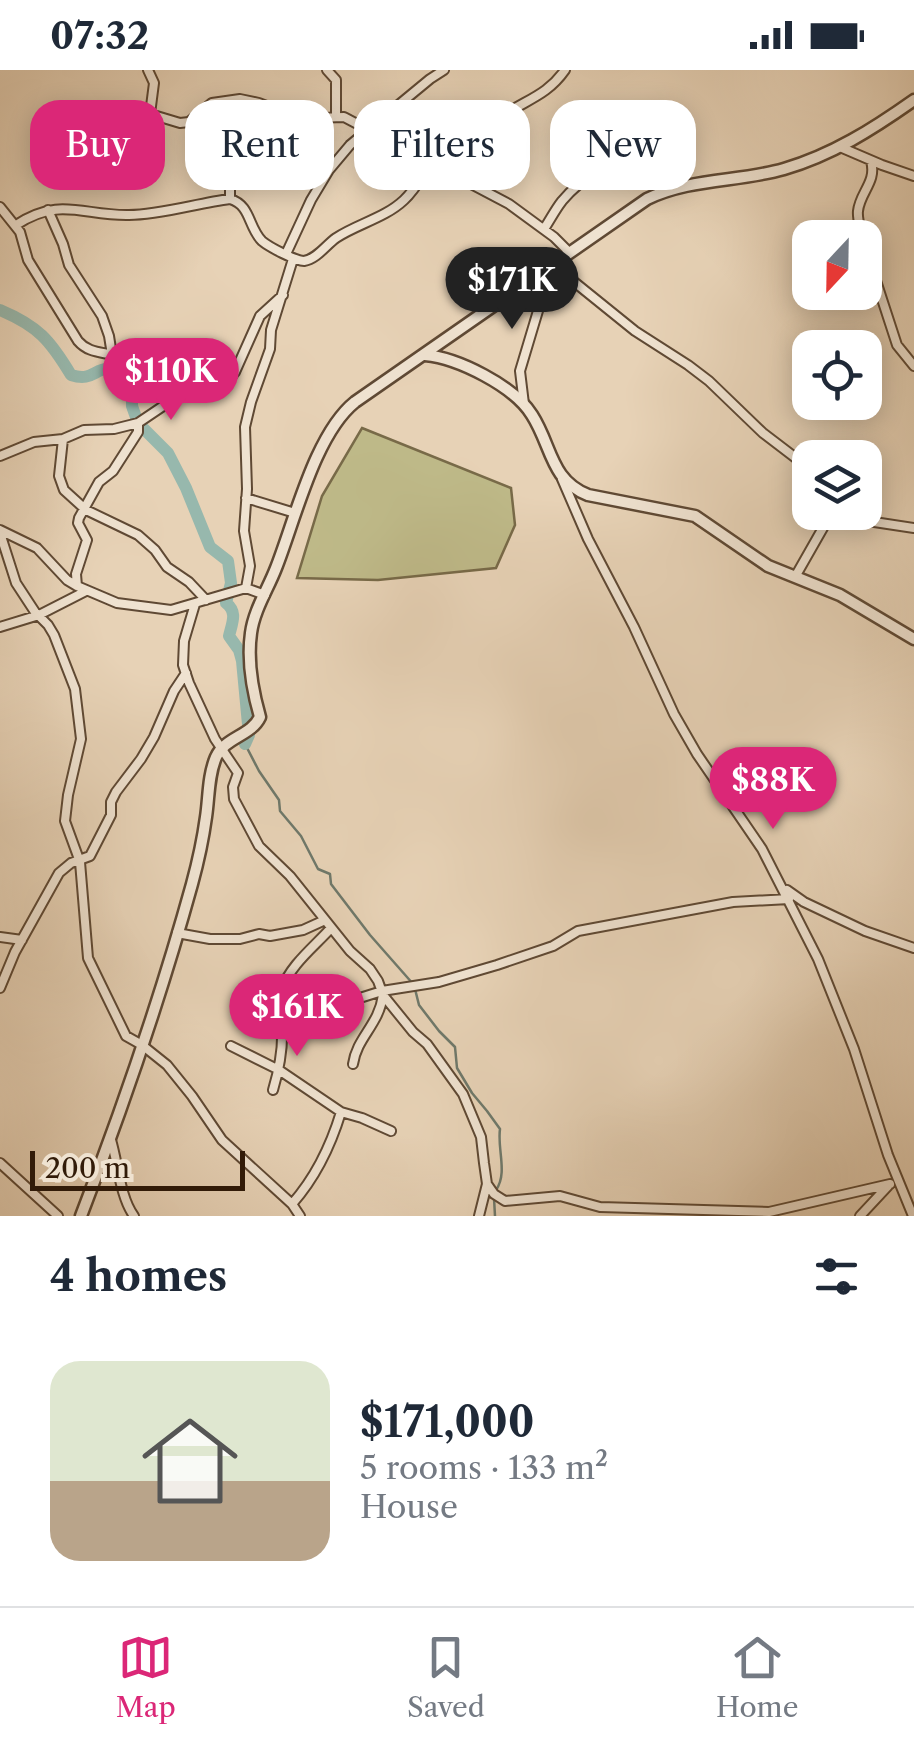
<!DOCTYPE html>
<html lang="en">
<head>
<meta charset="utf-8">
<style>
  :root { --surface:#fff; --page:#f6f6f7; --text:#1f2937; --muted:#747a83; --line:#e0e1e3; --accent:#db2777 }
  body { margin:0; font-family:"Libre Caslon Text",serif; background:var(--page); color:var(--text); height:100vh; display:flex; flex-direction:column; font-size:38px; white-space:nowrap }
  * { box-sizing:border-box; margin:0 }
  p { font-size:32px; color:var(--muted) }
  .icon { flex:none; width:55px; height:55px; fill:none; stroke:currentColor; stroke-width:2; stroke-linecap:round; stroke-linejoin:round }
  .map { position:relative; height:1146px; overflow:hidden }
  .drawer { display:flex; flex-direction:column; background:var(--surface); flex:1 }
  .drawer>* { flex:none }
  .banner { position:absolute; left:30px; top:30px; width:855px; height:90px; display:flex; gap:20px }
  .needle { width:65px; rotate:202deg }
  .fabs { position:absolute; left:792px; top:150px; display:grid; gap:20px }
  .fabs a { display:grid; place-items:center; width:90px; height:90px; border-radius:20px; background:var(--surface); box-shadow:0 5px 25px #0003; font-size:50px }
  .scale { position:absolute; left:30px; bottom:25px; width:215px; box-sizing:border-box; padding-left:10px; border:5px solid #321b08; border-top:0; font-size:28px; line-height:35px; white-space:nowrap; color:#321b08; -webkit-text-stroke:8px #efe2d0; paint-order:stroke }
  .price { position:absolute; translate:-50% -85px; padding:0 22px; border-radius:35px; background:var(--accent); color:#fff; font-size:32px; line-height:65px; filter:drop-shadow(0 2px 5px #0008) }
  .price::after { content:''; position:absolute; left:50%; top:60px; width:30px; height:22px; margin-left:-15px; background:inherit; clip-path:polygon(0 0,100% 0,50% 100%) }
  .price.on { background:#222; color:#fff }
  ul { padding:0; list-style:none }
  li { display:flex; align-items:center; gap:30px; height:250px; padding:0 50px }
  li+li { border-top:2px solid var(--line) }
  li span { display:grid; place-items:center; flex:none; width:280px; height:200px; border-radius:30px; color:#555 }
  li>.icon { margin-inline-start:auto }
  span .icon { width:120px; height:120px; fill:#fffc; stroke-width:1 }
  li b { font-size:42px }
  h2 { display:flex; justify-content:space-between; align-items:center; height:120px; padding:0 50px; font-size:42px }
  .chip { padding:0 35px; border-radius:30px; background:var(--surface); box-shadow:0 5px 25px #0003; font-size:35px; line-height:90px }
  .chip.on { background:var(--accent); color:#fff }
  .status { display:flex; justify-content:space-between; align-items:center; height:70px; padding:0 50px; background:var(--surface); direction:ltr }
  .status svg { height:28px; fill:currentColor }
  .dock { display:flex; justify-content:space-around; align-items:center; height:140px; border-top:2px solid var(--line); background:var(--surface); font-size:28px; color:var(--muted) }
  .dock a { display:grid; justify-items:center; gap:5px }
  .dock .on { color:var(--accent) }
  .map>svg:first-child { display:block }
  .green { fill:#beb988; stroke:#786a48; stroke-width:2.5 }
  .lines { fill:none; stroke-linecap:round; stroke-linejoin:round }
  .stream { stroke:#6f796b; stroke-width:2.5 }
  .river { stroke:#97b8ad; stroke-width:12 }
  .minor-casing { stroke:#5f4934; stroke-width:12 }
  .tertiary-casing { stroke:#5f4934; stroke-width:15 }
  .minor { stroke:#efe2d0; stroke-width:8 }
  .tertiary { stroke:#efe2d0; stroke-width:10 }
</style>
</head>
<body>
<div class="status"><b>07:32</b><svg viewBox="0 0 49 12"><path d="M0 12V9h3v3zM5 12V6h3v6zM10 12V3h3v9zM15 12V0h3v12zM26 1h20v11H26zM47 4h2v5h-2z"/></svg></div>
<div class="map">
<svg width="914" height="1146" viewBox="0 0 914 1146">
  <rect width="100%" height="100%" fill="#e7d2b6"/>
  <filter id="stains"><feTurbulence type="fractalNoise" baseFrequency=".002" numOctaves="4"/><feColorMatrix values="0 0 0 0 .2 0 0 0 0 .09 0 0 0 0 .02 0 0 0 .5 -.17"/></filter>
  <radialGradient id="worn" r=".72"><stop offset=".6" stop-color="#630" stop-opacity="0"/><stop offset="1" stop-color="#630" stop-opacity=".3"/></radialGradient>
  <path class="green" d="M362,358L511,418L515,455L496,498L378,510L297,508L322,426Z"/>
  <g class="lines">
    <path class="stream" d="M245,674L259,701L279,730L280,741L301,766L318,799L330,804L331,814L370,865L414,915L419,935L439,961L455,977L457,998L472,1023L487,1041L500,1059C497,1079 508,1103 496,1120
      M494,1128L495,1146"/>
    <path class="river" d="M0,240C38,256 50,270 71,305C99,314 94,288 126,305L132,322V336L138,353L168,383L186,418L210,477L228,491L231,513L226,533C238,542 232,553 229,566L239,580L242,591L249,665L245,674"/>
    <defs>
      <path id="minor" d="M327,0L336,10V46
        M150,44L180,53L189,52L212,33L240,29L259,33L288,44L313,48L344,47L509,134L554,167L569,182
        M78,52L93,49L104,39L112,37L150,44L154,13L148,0
        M221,70L230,108V129C251,135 248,157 262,171C269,177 296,191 304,191C317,189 326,175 336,168C357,154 385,148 404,130C415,120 423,105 432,92
        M840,77L882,95L914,106
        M448,100C463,82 480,62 500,48C524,30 546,27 565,0
        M0,137L20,162L28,190L78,271C90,285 106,281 122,288C142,297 156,314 168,331
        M48,140L63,174L69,195L102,246L109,266L112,285
        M16,155C60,126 83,146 129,145C160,145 198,133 230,129
        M544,159C550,150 555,140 562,131C576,114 621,78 644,88C658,93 662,107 668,119
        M862,168C861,159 857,149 858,141C860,122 877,112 871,91
        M865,177L897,275L914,296
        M286,184L311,130L329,100L350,75L430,9L444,0
        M524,334L520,301L552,194L635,261L688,295L709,311L763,363L801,392L810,407
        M63,369L59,406L64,420L86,440L138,465L155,480L167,497L189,512L206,530
        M0,386L34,372L63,369L84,360L114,359L138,353L187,320L208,319L227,312L235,302L260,246L283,225
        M562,409L588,469L634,557L674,644L697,684L762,779L818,889L854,979L888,1085L913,1146
        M246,428L295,443
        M847,442L861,450L914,458
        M0,460L37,478L67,510L77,516L117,533L171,540L246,518L265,525
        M0,463L16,513L35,542L48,555L54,565L75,619L81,669L68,725L65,751L80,792L88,888L126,966L142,975L167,995L192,1026L222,1070L292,1134L300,1146
        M795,507L832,442
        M77,516L76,504L87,470L78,453L79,448L99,412L113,401L138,362V353
        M246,518L250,496L244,461L247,419L245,357L251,332L270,279L271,260L293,189
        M195,534L184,571L183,595L189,613L215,669L238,703L233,717L234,729L259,776L290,806L350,881L370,899L378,911L383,925L413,962L427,974L463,1024L481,1067L484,1093L487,1114L479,1146
        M0,557L39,545L86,521
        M787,820L804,832L865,861L914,878
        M177,863L210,869H240L259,864L270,866L303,860L325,850
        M0,867L22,870
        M0,918L15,882L59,803L71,793L90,786L111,745V732L116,722L141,689L154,667L174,621L186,603
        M280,932L301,937L347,932L382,921L439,912L497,895L553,876L578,861L733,832L789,829
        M231,976L279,1000L341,1042L362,1048L391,1061
        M353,994C357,967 379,955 383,925
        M273,1020C279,1000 283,979 282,958C281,945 278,932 282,919C290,895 315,876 331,858
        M111,1070C118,1093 120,1127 134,1146
        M0,1093L58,1146
        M487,1114L494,1124L505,1131L560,1126L600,1137L769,1142L890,1114
        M292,1134C315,1108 331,1075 341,1042
        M860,1146L888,1116"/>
      <path id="tertiary" d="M425,285C458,288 514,316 532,345C552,376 550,410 588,425L695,446L768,496L840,525L914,569
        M81,1146C123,1037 161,926 192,814C198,792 203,769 206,747C209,727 208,706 216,687C225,667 251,666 260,647C252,619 247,591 251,563C254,540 268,519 276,498C295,450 315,364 355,332L647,129C690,108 739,112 784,99C832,85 873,59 914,30"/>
    </defs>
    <use href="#minor" class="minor-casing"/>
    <use href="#tertiary" class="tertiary-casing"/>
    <use href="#minor" class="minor"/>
    <use href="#tertiary" class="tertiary"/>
  </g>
  <rect width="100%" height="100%" filter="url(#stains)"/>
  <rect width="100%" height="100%" fill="url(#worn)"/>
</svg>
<div class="fabs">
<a><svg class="needle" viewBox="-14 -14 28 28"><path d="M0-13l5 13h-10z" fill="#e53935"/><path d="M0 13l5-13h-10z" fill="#747a83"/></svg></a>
<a><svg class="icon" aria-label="locate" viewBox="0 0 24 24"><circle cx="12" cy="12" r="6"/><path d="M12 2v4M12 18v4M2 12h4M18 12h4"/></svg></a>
<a><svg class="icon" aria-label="layers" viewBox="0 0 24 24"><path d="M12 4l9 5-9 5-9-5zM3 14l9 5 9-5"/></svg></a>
</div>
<div class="scale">200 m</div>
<b class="price on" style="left:512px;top:262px">$171K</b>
<b class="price" style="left:171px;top:353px">$110K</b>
<b class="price" style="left:773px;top:762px">$88K</b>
<b class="price" style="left:297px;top:989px">$161K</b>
<div class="banner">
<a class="chip on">Buy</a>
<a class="chip">Rent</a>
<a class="chip">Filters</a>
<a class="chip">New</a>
</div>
</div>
<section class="drawer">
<h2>4 homes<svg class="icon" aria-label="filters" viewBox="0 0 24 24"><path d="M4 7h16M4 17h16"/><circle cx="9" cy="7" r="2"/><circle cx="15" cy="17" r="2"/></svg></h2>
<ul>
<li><span style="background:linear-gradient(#dfe7d0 60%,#b9a48a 0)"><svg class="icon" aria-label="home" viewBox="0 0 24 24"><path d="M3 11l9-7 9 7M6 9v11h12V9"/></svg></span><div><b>$171,000</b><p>5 rooms · 133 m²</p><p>House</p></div></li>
</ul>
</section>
<nav class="dock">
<a class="on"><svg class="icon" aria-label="map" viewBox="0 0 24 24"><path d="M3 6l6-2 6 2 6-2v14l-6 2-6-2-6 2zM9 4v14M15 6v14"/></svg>Map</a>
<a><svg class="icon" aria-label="saved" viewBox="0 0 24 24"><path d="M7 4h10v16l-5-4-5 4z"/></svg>Saved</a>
<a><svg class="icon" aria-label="home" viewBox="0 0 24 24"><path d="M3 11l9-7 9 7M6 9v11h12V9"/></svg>Home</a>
</nav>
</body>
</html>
